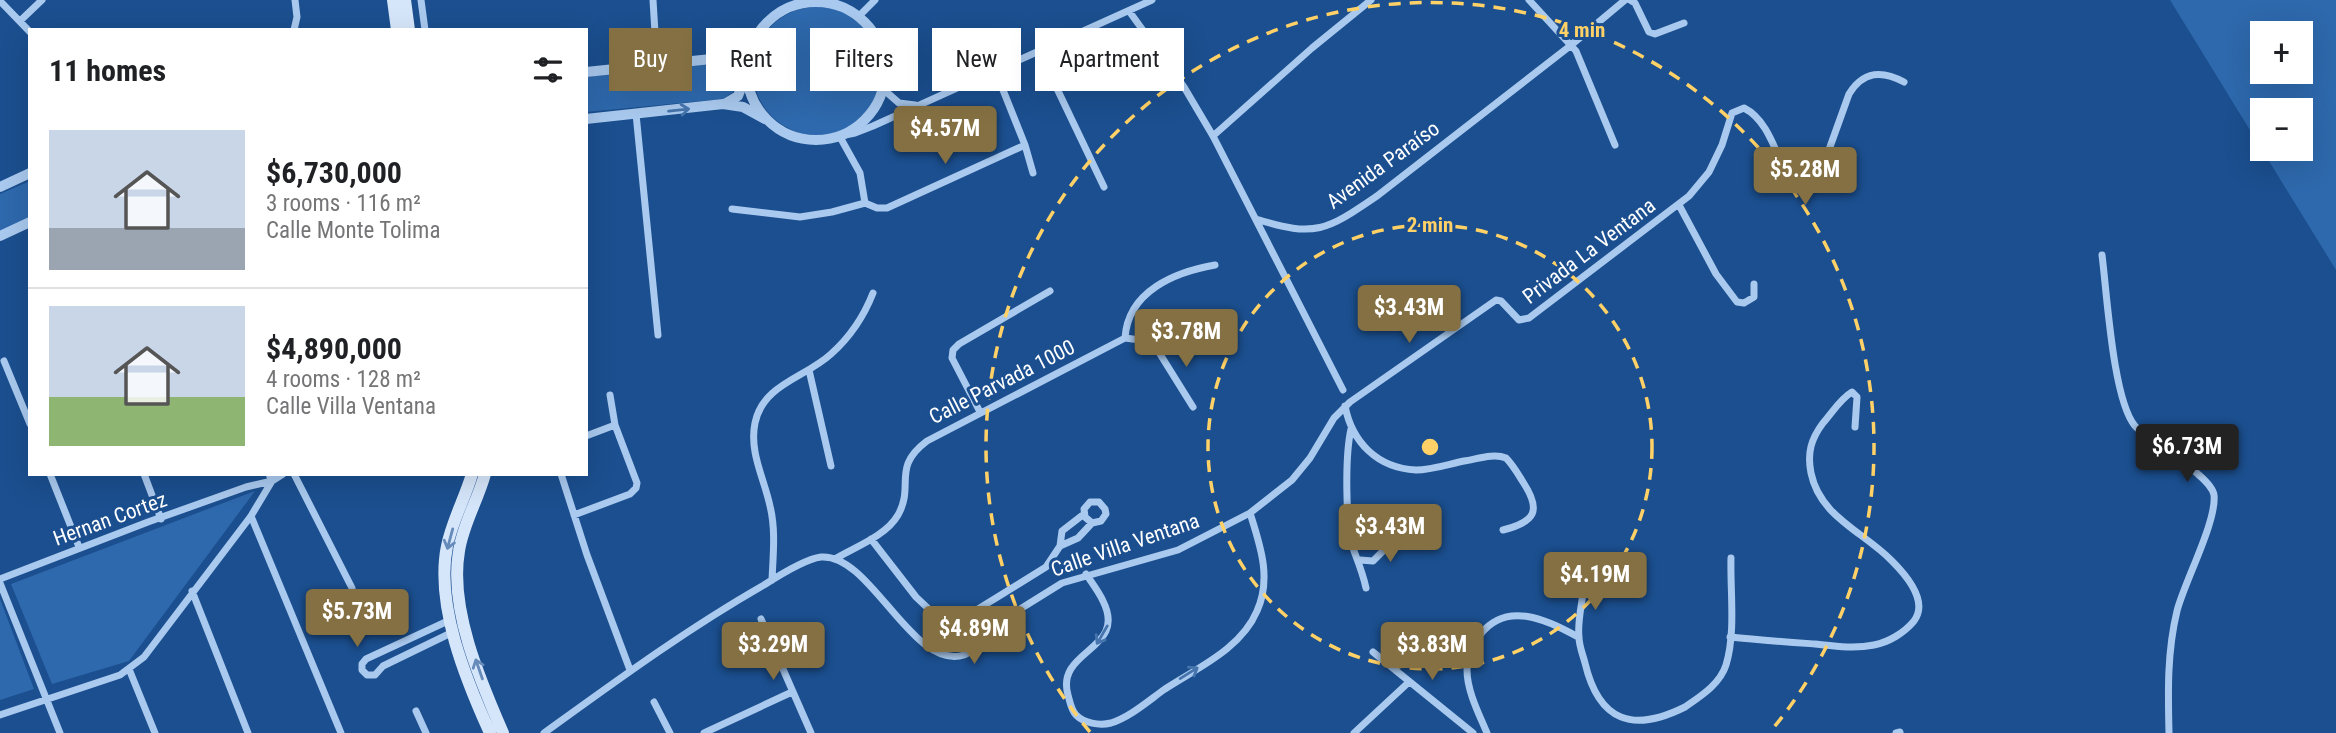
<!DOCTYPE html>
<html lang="en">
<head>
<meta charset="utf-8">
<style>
  :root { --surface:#fff; --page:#f6f6f6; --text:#202124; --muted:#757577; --line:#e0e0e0; --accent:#847042 }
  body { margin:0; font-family:"Roboto Condensed",sans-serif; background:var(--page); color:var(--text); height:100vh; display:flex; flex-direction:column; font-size:26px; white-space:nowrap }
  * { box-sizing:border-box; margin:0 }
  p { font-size:23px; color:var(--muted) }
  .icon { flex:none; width:38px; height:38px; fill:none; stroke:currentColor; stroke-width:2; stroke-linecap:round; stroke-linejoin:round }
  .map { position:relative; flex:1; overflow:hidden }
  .drawer { position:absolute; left:28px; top:28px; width:560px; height:448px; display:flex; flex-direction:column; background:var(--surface); border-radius:0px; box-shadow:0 7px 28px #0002 }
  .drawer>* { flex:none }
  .top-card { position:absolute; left:609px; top:28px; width:665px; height:63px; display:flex; gap:14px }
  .buttons { position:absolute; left:2250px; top:21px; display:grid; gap:14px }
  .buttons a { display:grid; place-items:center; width:63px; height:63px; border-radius:0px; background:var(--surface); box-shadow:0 7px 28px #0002; font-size:35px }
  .price { position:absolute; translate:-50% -60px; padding:0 16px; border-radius:7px; background:var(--accent); color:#fff; font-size:23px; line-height:46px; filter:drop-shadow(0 2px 4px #0008) }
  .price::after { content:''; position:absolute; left:50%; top:42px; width:21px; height:16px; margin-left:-10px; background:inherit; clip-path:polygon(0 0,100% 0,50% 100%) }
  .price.on { background:#222; color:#fff }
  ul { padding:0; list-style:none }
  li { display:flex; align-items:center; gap:21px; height:175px; padding:0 21px }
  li+li { border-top:2px solid var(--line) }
  li span { display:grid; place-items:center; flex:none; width:196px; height:140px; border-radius:0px; color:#555 }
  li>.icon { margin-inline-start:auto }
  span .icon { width:84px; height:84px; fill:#fffc; stroke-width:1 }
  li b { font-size:30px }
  h2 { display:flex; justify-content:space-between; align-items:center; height:84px; padding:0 21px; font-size:30px }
  .chip { padding:0 24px; border-radius:0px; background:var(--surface); box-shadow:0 7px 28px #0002; font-size:24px; line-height:63px }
  .chip.on { background:var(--accent); color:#fff }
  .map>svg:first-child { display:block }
  .green { fill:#2e69ad; fill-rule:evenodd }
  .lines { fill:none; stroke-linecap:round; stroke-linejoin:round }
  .minor { stroke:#a9c9ee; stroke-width:7 }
  .tertiary { stroke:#a9c9ee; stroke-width:10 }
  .secondary { stroke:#d6e6fa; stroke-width:12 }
  .oneway { stroke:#4674ac }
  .oneway2 { stroke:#668bba }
  .ring { fill:none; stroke:#ffd166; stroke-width:3.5; stroke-dasharray:12 9 }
  .labels { text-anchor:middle; stroke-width:6; stroke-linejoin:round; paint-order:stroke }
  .street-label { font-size:21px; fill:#fff; stroke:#1b4f8f }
  .centre { fill:#ffd166; stroke:#1b4f8f; stroke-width:3.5 }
  .ring-label { font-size:21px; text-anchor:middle; font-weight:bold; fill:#ffd166; stroke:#1b4f8f; stroke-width:6; stroke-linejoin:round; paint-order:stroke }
</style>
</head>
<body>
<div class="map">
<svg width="2336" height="733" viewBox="0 0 2336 733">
  <rect width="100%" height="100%" fill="#1b4f8f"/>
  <path class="green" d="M2170,0H2336V270ZM2263,33H2301V72H2263ZM2263,110H2301V149H2263Z
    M753 71a64 64 0 1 1 128 0a64 64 0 1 1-128 0Z
    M724,62L731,65L740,80L737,89L723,99L586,112V77Z
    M30,181V219L0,232V194Z
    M255,491L129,661L52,684L11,584Z
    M0,599L34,689L0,700Z"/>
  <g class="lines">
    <path class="minor" d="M421,0L425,30
      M653,0L657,65
      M1529,0L1576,51L1615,145
      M1630,0L1635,3L1649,32L1655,34L1684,23
      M0,1L30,32
      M1129,11L1184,87L1213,136L1343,390
      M859,16L875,0
      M20,21L42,0
      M294,30L297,17L295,0
      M1039,51L1104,187
      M995,70L1025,145L1033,173
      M883,89L899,103L915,105
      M636,114L658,335
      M845,135L855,133L873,126L1152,0
      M1213,136L1312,48L1371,0
      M840,137L860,173L865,203
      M865,203L877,208H887L1025,145
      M1679,205L1716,274L1737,302L1744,303L1754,297V284
      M732,209L800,217L832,212L865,203
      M1256,219C1316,238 1327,230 1377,196L1570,46L1625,0
      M2102,255C2107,294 2113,400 2135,426C2151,444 2211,475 2214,495C2217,521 2184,583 2177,611C2167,652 2168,692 2169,733
      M1125,338C1128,291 1175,272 1215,265
      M1125,338L1140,340L1155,346L1193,407
      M1155,346L1212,314
      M4,361L30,424
      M809,370L831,466
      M1345,406C1352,442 1377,468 1416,470C1431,470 1449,464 1464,461C1477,459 1494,453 1506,458C1513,465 1518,474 1523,482C1542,511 1535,522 1503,530
      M980,412L952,358L953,350L959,344L1050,291
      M1351,429C1345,456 1345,526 1354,551C1359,564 1363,574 1366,588
      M586,436L615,425
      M50,474L79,547
      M144,474L161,519
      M294,474L352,588
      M561,474L587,555L630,670
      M574,515L630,494L636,488L637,483L615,425L610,395
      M251,516L341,733
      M871,539L916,597L934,614L955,620L970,614L1046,567L1060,546L1078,538L1092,523L1101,521L1106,514L1105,509L1099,502H1090L1084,509L1085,517L1092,523
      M1353,544L1389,543
      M1060,546L1062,531L1084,514
      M835,559C855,547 886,536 898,515C915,485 891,468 927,441L1125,338
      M1360,560L1373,561L1394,540L1417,536
      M1086,574C1092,583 1099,592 1103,601C1128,651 1055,649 1068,695C1070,702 1071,710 1076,715C1084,723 1099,726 1111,723C1130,717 1148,701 1165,689C1197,668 1241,649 1257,611C1272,578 1260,545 1250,513
      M0,579L148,522L246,487L272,481L269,474
      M772,580C773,556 776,530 770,506C764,478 749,452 755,423C763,384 805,378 831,354C849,338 864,316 873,293
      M0,583L60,733
      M1584,584C1583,601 1577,620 1579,637C1579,646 1583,655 1585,663C1599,722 1633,733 1685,707C1701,696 1720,684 1726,665C1736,632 1730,591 1731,558
      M192,591L248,733
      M761,619L811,733
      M450,620L366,659L362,664V670L367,675H375L383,666L453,632
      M1730,637C1758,640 1787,642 1815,644C1834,646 1854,649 1874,645C1889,642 1904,633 1914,621C1929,601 1906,575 1892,561C1864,532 1820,517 1811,473C1807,453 1811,439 1823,423C1832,413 1840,399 1852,392L1857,397L1855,427
      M938,652L993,626L1062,583L1178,550L1250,513L1292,480L1310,458L1334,418L1350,402L1496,300L1501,301L1519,320L1529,318L1689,196L1709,172L1722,145L1732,113L1744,108C1778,125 1779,184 1804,193L1813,189L1817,183L1849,94C1863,71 1882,70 1904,82
      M1373,652L1473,733
      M129,669L155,733
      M654,702L670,733
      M416,711L426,733
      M0,715L120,675L144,657L251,516L272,481L283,474
      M544,733C616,681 687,629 764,585C778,576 805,559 821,557C871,553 912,671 964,655C974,651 983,638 990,629
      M704,733L792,692
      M1354,733L1409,682
      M1487,733C1479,714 1467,691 1467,670C1467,657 1472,645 1480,635C1506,600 1548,620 1578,637
      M1896,733L1900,732"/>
    <path class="tertiary" d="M747 71a69 69 0 1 1 138 0a69 69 0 1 1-138 0Z
      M721,58L737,65L744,80L738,96L726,103
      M586,72L721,58L738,51L755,37
      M586,119L723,104L743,107L765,119
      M0,187L30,173
      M0,236L30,222"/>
    <path class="secondary" d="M393,0L397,30
      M405,0L409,30
      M472,474C465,498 452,521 447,546C435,605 466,680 490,733
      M485,474C478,500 463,524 459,551C449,609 480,680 503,733"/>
  </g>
  <defs><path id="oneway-shaft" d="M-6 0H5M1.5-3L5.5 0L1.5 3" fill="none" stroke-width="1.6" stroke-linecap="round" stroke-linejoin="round" transform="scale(1.75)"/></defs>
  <g class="oneway">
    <use href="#oneway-shaft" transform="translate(679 110) rotate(-6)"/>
    <use href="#oneway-shaft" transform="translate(1102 635) rotate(120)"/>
    <use href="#oneway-shaft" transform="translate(1189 673) rotate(-32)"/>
  </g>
  <g class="oneway2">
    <use href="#oneway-shaft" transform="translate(450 539) rotate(105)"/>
    <use href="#oneway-shaft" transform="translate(479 669) rotate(-109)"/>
  </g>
  <g class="ring">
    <circle cx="1430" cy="447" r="222"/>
    <path d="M1090 732A444 444 0 1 1 1770 732"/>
  </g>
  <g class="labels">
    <g class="street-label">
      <text transform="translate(1383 165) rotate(-36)" y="7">Avenida Paraíso</text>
      <text transform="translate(1589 251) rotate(-37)" y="7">Privada La Ventana</text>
      <text transform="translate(1002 382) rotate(-27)" y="7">Calle Parvada 1000</text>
      <text transform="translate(110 519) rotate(-20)" y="7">Hernan Cortez</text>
      <text transform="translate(1125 545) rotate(-19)" y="7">Calle Villa Ventana</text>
    </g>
  </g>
  <circle cx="1430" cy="447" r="10" class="centre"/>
  <g class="ring-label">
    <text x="1582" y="37">4 min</text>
    <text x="1430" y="232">2 min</text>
  </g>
</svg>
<div class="buttons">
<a>+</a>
<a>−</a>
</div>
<b class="price" style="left:945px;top:166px">$4.57M</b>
<b class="price" style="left:1805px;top:207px">$5.28M</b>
<b class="price" style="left:1409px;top:345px">$3.43M</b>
<b class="price" style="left:1186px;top:369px">$3.78M</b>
<b class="price on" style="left:2187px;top:484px">$6.73M</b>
<b class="price" style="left:1390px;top:564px">$3.43M</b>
<b class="price" style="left:1595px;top:612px">$4.19M</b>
<b class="price" style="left:357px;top:649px">$5.73M</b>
<b class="price" style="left:974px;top:666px">$4.89M</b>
<b class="price" style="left:773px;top:682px">$3.29M</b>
<b class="price" style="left:1432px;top:682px">$3.83M</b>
<div class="top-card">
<a class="chip on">Buy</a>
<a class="chip">Rent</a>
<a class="chip">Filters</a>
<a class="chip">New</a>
<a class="chip">Apartment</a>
</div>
<section class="drawer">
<h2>11 homes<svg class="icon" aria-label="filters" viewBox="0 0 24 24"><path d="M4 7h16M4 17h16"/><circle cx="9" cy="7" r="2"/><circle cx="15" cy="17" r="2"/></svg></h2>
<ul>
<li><span style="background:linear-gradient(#c9d6e8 70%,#9aa5b1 0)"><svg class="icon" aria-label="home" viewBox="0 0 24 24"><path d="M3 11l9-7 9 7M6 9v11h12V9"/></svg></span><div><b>$6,730,000</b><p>3 rooms · 116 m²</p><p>Calle Monte Tolima</p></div></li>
<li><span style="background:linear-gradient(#c9d6e8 65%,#8fb573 0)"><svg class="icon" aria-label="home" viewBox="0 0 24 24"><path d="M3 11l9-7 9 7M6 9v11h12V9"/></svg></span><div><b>$4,890,000</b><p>4 rooms · 128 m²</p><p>Calle Villa Ventana</p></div></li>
</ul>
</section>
</div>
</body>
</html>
